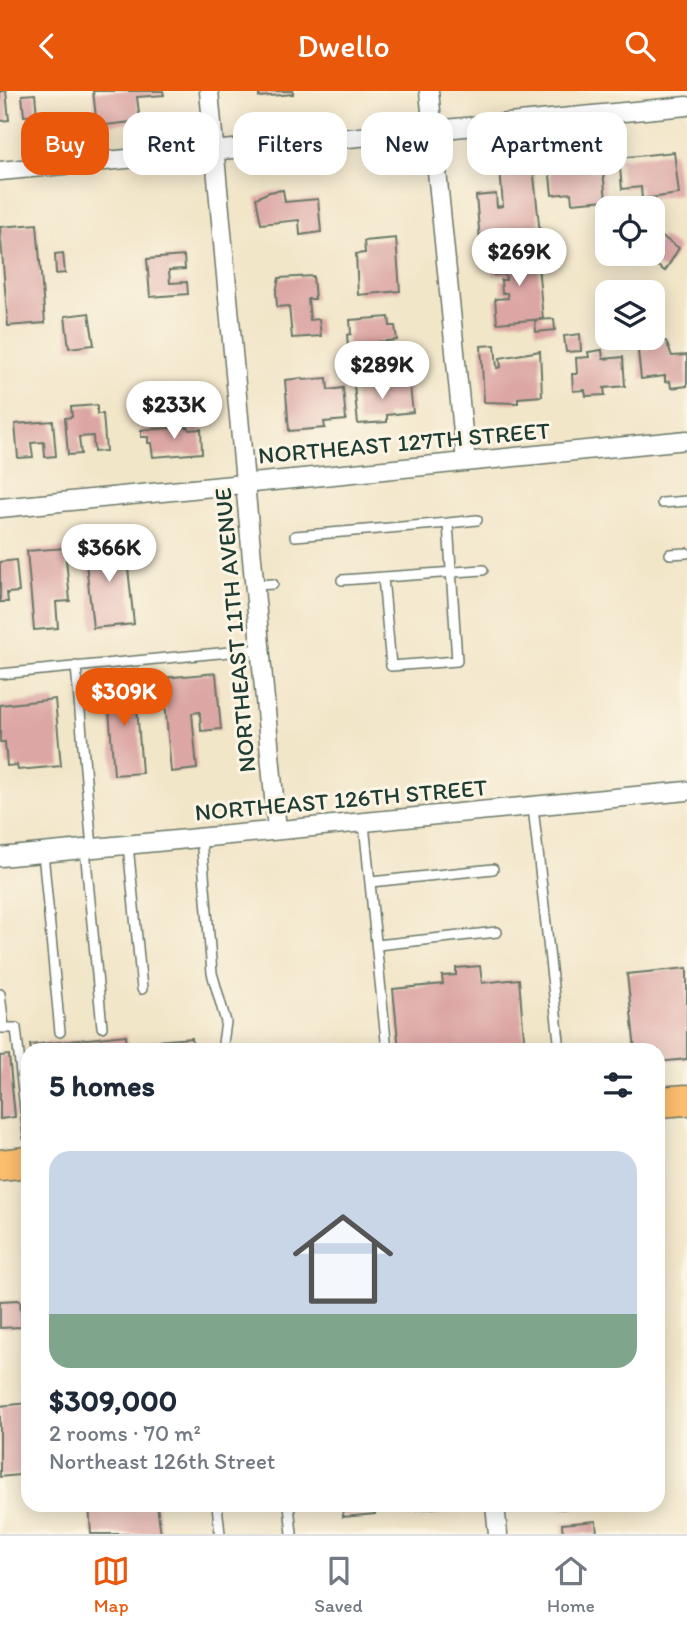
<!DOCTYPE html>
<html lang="en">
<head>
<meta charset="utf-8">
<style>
  :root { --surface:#fff; --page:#f6f6f7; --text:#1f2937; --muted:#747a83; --line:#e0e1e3; --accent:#ea580c }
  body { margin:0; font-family:Itim,sans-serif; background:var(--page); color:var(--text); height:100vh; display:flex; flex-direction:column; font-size:26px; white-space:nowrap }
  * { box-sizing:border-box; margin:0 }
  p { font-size:23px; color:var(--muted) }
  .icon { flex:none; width:38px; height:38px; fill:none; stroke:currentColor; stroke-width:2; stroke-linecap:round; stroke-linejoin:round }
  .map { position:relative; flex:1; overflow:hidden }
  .panel { position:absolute; left:21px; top:952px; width:644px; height:469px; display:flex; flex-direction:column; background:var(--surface); border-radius:21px; box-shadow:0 4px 18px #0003 }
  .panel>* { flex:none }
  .guide { position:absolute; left:21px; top:21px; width:646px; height:63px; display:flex; gap:14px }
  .buttons { position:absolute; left:595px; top:105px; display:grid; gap:14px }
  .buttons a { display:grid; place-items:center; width:70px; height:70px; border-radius:14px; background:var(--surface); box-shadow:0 4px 18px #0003; font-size:35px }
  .price { position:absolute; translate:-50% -60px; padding:0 16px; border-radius:24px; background:#fff; color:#222; font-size:23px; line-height:46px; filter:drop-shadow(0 2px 4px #0008) }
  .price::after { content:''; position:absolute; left:50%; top:42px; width:21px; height:16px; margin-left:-10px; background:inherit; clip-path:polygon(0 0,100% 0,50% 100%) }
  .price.current { background:var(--accent); color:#fff }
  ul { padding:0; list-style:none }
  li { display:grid; align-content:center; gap:14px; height:371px; padding:0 28px }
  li+li { border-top:2px solid var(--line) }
  li span { display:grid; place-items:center; height:217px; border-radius:21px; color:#555 }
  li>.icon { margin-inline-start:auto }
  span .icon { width:126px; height:126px; fill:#fffc; stroke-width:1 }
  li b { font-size:30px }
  h2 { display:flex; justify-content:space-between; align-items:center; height:84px; padding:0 28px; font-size:30px }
  .chip { padding:0 24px; border-radius:21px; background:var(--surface); box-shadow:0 4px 18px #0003; font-size:24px; line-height:63px }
  .chip.current { background:var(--accent); color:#fff }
  header { display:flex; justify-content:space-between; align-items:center; height:91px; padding:0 28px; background:var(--accent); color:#fff; font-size:32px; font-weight:600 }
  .tabs { display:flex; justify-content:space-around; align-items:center; height:98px; border-top:2px solid var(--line); background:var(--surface); font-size:19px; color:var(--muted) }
  .tabs a { display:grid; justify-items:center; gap:4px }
  .tabs .current { color:var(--accent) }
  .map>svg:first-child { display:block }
  .building { fill:#dca6a4 }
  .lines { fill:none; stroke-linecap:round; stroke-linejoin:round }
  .service-casing { stroke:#697868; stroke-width:12 }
  .minor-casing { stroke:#697868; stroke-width:21 }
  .primary-casing { stroke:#697868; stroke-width:33 }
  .service { stroke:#fff; stroke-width:9 }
  .minor { stroke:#fff; stroke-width:18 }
  .primary { stroke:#fbbd6e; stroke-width:30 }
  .labels { text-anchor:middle; stroke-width:6; stroke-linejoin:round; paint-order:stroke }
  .street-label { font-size:24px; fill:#1f3d34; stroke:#fcf5e5 }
</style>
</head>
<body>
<header><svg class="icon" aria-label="back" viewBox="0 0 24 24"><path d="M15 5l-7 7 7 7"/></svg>Dwello<svg class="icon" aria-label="search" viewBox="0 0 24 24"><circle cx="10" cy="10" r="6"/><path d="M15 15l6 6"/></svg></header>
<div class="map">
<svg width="687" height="1443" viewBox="0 0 687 1443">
  <rect width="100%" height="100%" fill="#fcf5e5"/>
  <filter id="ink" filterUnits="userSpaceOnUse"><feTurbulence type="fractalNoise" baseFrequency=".0143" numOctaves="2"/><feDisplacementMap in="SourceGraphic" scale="14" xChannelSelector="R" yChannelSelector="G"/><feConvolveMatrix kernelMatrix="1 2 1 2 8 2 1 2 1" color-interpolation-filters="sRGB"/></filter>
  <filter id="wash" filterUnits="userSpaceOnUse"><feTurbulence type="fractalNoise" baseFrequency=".00686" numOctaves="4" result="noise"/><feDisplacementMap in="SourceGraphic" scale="28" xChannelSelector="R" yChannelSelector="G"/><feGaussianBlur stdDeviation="1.57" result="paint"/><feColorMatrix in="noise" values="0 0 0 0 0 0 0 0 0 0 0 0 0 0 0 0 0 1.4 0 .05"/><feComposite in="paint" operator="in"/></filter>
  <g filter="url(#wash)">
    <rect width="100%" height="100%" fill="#f2e6c9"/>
    <g id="blocks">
      <path class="building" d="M0,0H6L9,29L0,30Z
        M93,0H163L164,4L137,6L140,30L97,35Z
        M259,0H293V3L259,6Z
        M35,3L37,24L24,25L22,4Z
        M674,61L679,103L642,108L641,96L622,98L619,67Z
        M602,69L606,109L572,112L571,102L552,104L549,75L565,73L566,79L571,78L570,74Z
        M533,75L540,143L480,149L476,105L496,103L497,116L503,115L500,78Z
        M283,99L285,111L318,108L321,141L300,144L299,129L261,133L256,107L269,101Z
        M37,133L45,232L8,235L0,136Z
        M661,145L679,157L665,180L647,168L653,163Z
        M396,147L400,200L358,204L356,163L365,162L364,150Z
        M63,162L65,182L56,183L55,163Z
        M516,162V165L537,163L543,228L497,232L495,208L508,207L507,202H502L501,189H506L505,183L494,184L492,166Z
        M184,165L185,178L169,179L170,192L187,191L188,203L150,206L147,168Z
        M313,185L315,208H308L310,229L319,228L321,245L292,247L289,215L277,216L276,201L279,187Z
        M89,222L94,254L69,257L65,225Z
        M389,226L390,235H395L397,249L378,251L380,264L349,267L347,244L351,243L350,229Z
        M554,228L555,239L536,241L535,229Z
        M580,243L581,260L566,261L564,245Z
        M666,250L672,265L687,264V295L671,297L670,290L665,291V285L641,288L638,260L649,258V252Z
        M495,254L497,277L501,276L500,267L540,260L542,305L518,307V312L484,311L481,255Z
        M602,259L603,268L623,266L625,295L604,297L605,304L586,305L585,299L573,300L572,283H577L576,267L589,266L588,261Z
        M303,287V289L327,287L328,299L343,297L346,329L324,331L325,337L289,340L285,289Z
        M409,288L413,321L387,324V331L358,333L354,294Z
        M161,296L162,303L196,299L198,324L146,329L143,298Z
        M97,314V323H103L106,360L94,361L93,345L79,346L81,363L68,364L65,327L72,326L71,316Z
        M53,330L56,365L45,366L44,351L31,352L33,366L18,367L15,333Z
        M188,336L189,339L201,338L202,362L153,366L151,352H148V346H141V339Z
        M125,449L134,533L93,537L84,453Z
        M65,457L70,510L56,511L58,537L34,539L27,460Z
        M16,469L19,501L7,502L8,511H0V471Z
        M216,582L221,638L201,640L200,621L192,622L197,678L171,681L163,587Z
        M135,590L142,682L114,684L107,592Z
        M55,608L61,675L18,679L17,674L7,675L5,651H0V614Z
        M480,875L482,892L519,888L525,959H399L393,898L443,893L442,885L456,884V877Z
        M687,877V968L658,971V959H635L627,883Z
        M126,944L127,959H31L30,954Z
        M192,947L193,959H142V951Z
        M9,964L15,1026L0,1028V965Z
        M20,1209L22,1236L0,1237V1210Z
        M28,1312V1383L0,1386V1315Z
        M89,1414H157L161,1443H91Z
        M342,1414H374L375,1423L343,1426Z
        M395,1414H442V1416L395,1421Z
        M560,1414H583V1416L560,1418Z
        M596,1430L597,1443H563L562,1433Z"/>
    </g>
  </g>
  <g filter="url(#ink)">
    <use href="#blocks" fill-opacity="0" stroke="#697868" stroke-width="2"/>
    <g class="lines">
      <defs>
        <path id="service" d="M662,412L687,410
          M448,432L477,429
          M295,445L448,432L457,570L391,575L383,486
          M670,463L687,462
          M342,489L483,479
          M256,494L273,493
          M76,575L92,757
          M0,583L261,558
          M533,716L560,959
          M364,733L387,959
          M201,746L212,882L226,931L222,959
          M128,754L142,898
          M85,758L102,936
          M43,762L60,941
          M371,791L493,778
          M377,854L497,841
          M0,903L4,936
          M0,937H16L28,1046
          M217,1414L220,1443
          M289,1414L292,1443"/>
        <path id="minor" d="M209,0L277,739
          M429,0L466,371
          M0,80L687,15
          M0,417L687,349
          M0,766L687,700
          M495,1414L498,1443"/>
        <path id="primary" d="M658,1011L687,1009
          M0,1074L28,1071"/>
      </defs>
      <use href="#service" class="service-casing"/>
      <use href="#minor" class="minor-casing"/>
      <use href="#primary" class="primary-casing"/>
      <use href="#service" class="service"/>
      <use href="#minor" class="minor"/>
      <use href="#primary" class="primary"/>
    </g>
  </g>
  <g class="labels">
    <g class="street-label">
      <text transform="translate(404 352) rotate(-5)" y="8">NORTHEAST 127TH STREET</text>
      <text transform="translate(235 539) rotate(-95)" y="8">NORTHEAST 11TH AVENUE</text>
      <text transform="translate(341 709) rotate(-5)" y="8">NORTHEAST 126TH STREET</text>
    </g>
  </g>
</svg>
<div class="buttons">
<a><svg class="icon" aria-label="locate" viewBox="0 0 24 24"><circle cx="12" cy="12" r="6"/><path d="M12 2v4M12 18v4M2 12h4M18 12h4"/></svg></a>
<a><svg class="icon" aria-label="layers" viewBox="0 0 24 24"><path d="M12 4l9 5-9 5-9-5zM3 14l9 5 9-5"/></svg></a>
</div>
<b class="price" style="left:519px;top:197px">$269K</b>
<b class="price" style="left:382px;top:310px">$289K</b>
<b class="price" style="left:174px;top:350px">$233K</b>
<b class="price" style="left:109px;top:493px">$366K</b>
<b class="price current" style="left:124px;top:637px">$309K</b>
<div class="guide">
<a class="chip current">Buy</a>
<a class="chip">Rent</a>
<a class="chip">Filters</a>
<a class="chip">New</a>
<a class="chip">Apartment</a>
</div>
<section class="panel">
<h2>5 homes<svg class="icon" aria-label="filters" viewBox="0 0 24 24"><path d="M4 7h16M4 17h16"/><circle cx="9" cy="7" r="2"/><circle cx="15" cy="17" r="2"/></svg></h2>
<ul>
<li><span style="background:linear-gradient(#c9d6e8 75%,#7fa58c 0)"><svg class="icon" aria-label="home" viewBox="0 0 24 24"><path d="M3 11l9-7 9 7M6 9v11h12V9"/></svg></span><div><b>$309,000</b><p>2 rooms · 70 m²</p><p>Northeast 126th Street</p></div></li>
</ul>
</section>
</div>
<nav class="tabs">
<a class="current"><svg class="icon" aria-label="map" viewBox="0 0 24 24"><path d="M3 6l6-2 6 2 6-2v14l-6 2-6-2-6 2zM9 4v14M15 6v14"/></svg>Map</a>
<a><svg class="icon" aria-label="saved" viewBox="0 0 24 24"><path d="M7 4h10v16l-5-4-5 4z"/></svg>Saved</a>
<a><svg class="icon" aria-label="home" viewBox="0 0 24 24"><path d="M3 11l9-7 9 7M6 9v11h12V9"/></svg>Home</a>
</nav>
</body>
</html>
